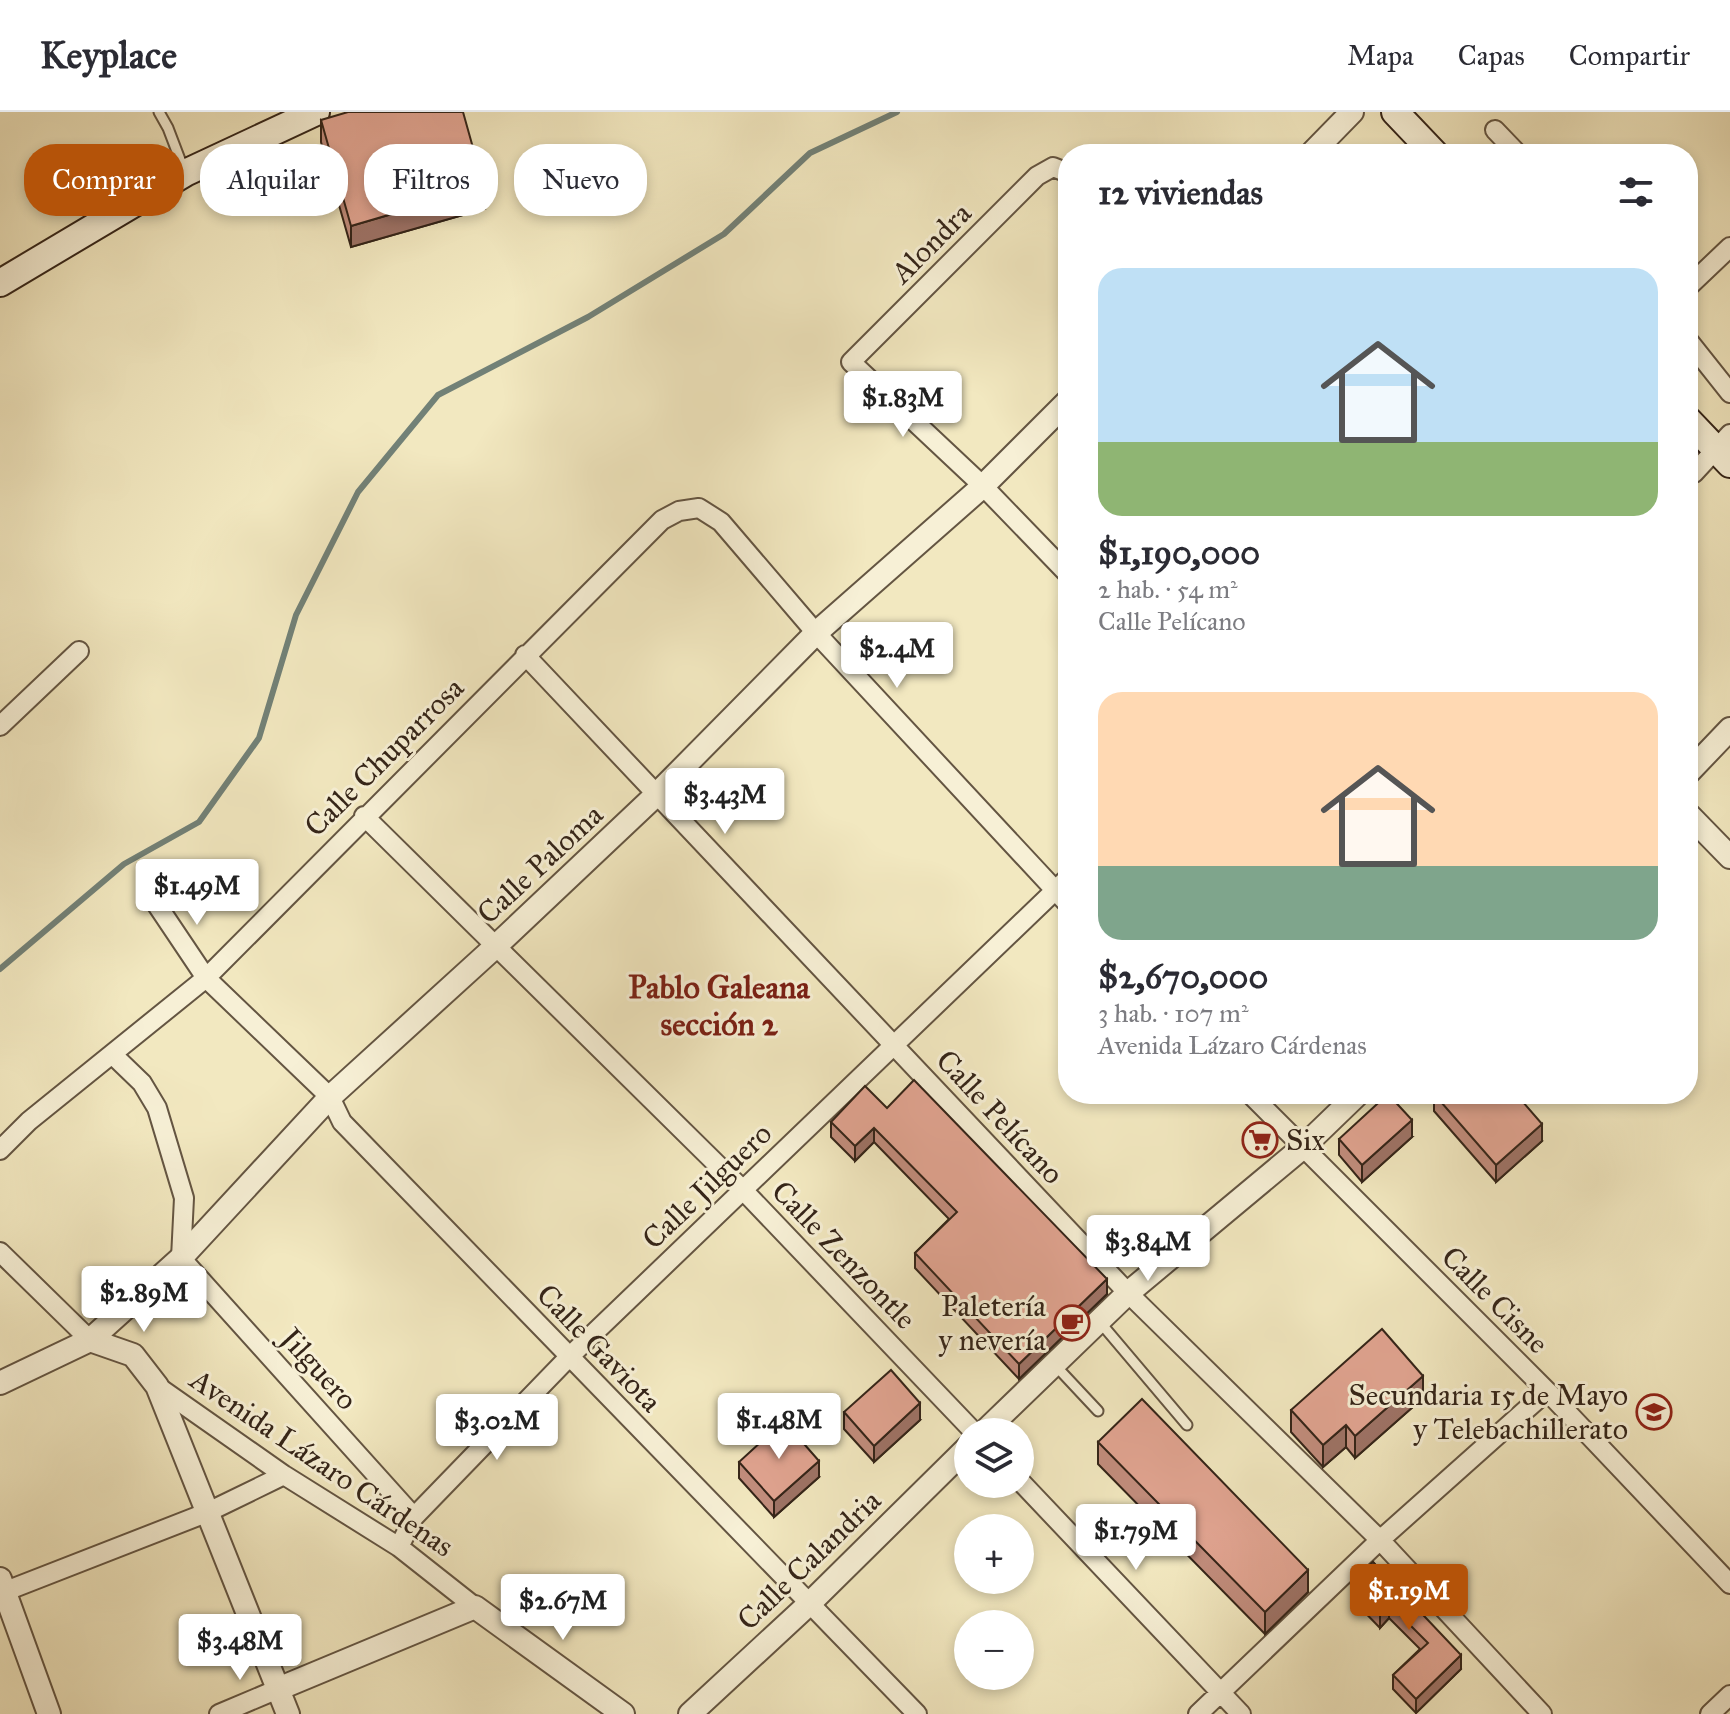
<!DOCTYPE html>
<html lang="es">
<head>
<meta charset="utf-8">
<style>
  :root { --surface:#fff; --page:#f2f2f3; --text:#2b2b33; --muted:#7c7c81; --line:#e1e1e2; --accent:#b45309 }
  body { margin:0; font-family:"IM FELL Great Primer",serif; background:var(--page); color:var(--text); height:100vh; display:flex; flex-direction:column; font-size:30px; white-space:nowrap }
  * { box-sizing:border-box; margin:0 }
  p { font-size:26px; color:var(--muted) }
  .icon { flex:none; width:44px; height:44px; fill:none; stroke:currentColor; stroke-width:2; stroke-linecap:round; stroke-linejoin:round }
  .map { position:relative; flex:1; overflow:hidden }
  .drawer { position:absolute; left:1058px; top:32px; width:640px; height:960px; display:flex; flex-direction:column; background:var(--surface); border-radius:32px; box-shadow:0 4px 12px #0003 }
  .drawer>* { flex:none }
  .guide { position:absolute; left:24px; top:32px; width:760px; height:72px; display:flex; gap:16px }
  .tools { position:absolute; left:954px; top:1306px; display:grid; gap:16px }
  .tools a { display:grid; place-items:center; width:80px; height:80px; border-radius:50%; background:var(--surface); box-shadow:0 4px 12px #0003; font-size:40px }
  .price { position:absolute; translate:-50% -68px; padding:0 18px; border-radius:8px; background:#fff; color:#222; font-size:26px; line-height:52px; filter:drop-shadow(0 2px 4px #0008) }
  .price::after { content:''; position:absolute; left:50%; top:48px; width:24px; height:18px; margin-left:-12px; background:inherit; clip-path:polygon(0 0,100% 0,50% 100%) }
  .price.selected { background:var(--accent); color:#fff }
  ul { padding:0; list-style:none }
  li { display:grid; align-content:center; gap:16px; height:424px; padding:0 40px }
  li span { display:grid; place-items:center; height:248px; border-radius:24px; color:#555 }
  li>.icon { margin-inline-start:auto }
  span .icon { width:144px; height:144px; fill:#fffc; stroke-width:1 }
  li b { font-size:34px }
  h2 { display:flex; justify-content:space-between; align-items:center; height:96px; padding:0 40px; font-size:34px }
  .chip { padding:0 28px; border-radius:32px; background:var(--surface); box-shadow:0 4px 12px #0003; font-size:28px; line-height:72px }
  .chip.selected { background:var(--accent); color:#fff }
  header { display:flex; align-items:center; gap:48px; box-sizing:border-box; height:112px; padding:0 40px; background:var(--surface); border-bottom:2px solid var(--line) }
  header strong { font-size:38px }
  nav { display:flex; gap:44px; margin-inline-start:auto; font-size:28px }
  .map>svg:first-child { display:block }
  .lines { fill:none; stroke-linecap:round; stroke-linejoin:round }
  .stream { stroke:#728177; stroke-width:6 }
  .service-casing { stroke:#645542; stroke-width:13 }
  .minor-casing { stroke:#645542; stroke-width:22 }
  .tertiary-casing { stroke:#645542; stroke-width:26 }
  .secondary-casing { stroke:#342418; stroke-width:30 }
  .service { stroke:#f7f0d6; stroke-width:9 }
  .minor { stroke:#f7f0d6; stroke-width:18 }
  .tertiary { stroke:#f7f0d6; stroke-width:22 }
  .secondary { stroke:#f7f0d6; stroke-width:26 }
  .wall { fill:#c28d7d; stroke:#342418; stroke-width:2 }
  .shaded-wall { fill:#9e7366; stroke:#342418; stroke-width:2 }
  .building { fill:#e1a491; stroke:#342418; stroke-width:2 }
  .labels { text-anchor:middle; stroke-width:6; stroke-linejoin:round; paint-order:stroke }
  .street-label { font-size:30px; fill:#342418; stroke:#f7f0d6 }
  .poi-label { font-size:30px; fill:#342418; stroke:#f7f0d6; text-anchor:end }
  .neighbourhood-label { font-size:32px; font-weight:bold; fill:#7a1f14; stroke:#f7f0d6 }
</style>
</head>
<body>
<header>
<strong>Keyplace</strong>
<nav><a>Mapa</a><a>Capas</a><a>Compartir</a></nav>
</header>
<div class="map">
<svg width="1730" height="1602" viewBox="0 0 1730 1602">
  <rect width="100%" height="100%" fill="#f2e8c0"/>
  <filter id="stains"><feTurbulence type="fractalNoise" baseFrequency=".0025" numOctaves="4"/><feColorMatrix values="0 0 0 0 .2 0 0 0 0 .09 0 0 0 0 .02 0 0 0 .5 -.17"/></filter>
  <radialGradient id="worn" r=".72"><stop offset=".6" stop-color="#630" stop-opacity="0"/><stop offset="1" stop-color="#630" stop-opacity=".3"/></radialGradient>
  <g class="lines">
    <path class="stream" d="M0,857L124,752L199,710L259,626L296,503L358,380L438,283L588,205L724,122L810,41L897,0"/>
    <defs>
      <path id="service" d="M159,0L168,16L184,58
        M1099,1209L1187,1313
        M1054,1252L1098,1299"/>
      <path id="minor" d="M1495,18L1518,42
        M1068,61L1053,55L1037,64L851,250L983,374L1068,462
        M1688,175L1730,135
        M1688,228L1730,281
        M1688,363L1694,361L1730,322
        M525,543L1128,1181L1380,1428L1542,1602
        M0,614L79,539
        M364,704L743,1078L974,1320
        M153,787L206,866L330,985L342,1010L917,1602
        M113,943L142,971L157,996L184,1086L181,1146L414,1405
        M1250,982L1547,1279L1730,1472
        M0,1038L29,1009L206,866L662,408L679,399L699,396L721,410L816,521L1068,792
        M0,1140L90,1228
        M157,1274L284,1363L399,1435L475,1495
        M1020,1369L1241,1602
        M399,1435L414,1405L569,1245L1068,766
        M6,1479L206,1401L284,1363
        M219,1602L278,1577
        M1198,1602L1380,1428L1547,1279
        M1710,1602L1730,1583"/>
      <path id="tertiary" d="M1311,42L1352,0
        M1688,661L1730,617
        M1688,702L1730,745
        M90,1228L133,1243L157,1274L288,1602
        M0,1271L90,1228L181,1146L330,985L496,834L657,682L816,521L983,374L1068,289
        M984,1320L1128,1181L1302,1036L1358,982
        M0,1467L49,1602
        M278,1577L475,1495L623,1602
        M690,1602L809,1492L968,1335"/>
      <path id="secondary" d="M1395,0L1435,42
        M0,171L185,61L316,0
        M1688,308L1730,352"/>
    </defs>
    <use href="#service" class="service-casing"/>
    <use href="#minor" class="minor-casing"/>
    <use href="#tertiary" class="tertiary-casing"/>
    <use href="#secondary" class="secondary-casing"/>
    <use href="#service" class="service"/>
    <use href="#minor" class="minor"/>
    <use href="#tertiary" class="tertiary"/>
    <use href="#secondary" class="secondary"/>
  </g>
  <path class="wall" d="M321,8L484,97L351,135L321,30Z
    M1434,982L1542,1029L1496,1070L1434,999Z
    M887,996L1107,1182L1019,1267L915,1156V1141L949,1107L874,1030L855,1049L831,1025V1010Z
    M1412,1025L1362,1070L1339,1043V1027Z
    M1423,1286L1355,1346L1346,1335L1323,1355L1291,1320V1298Z
    M844,1300L920,1308L874,1350L844,1317Z
    M1098,1330L1308,1480L1265,1522L1098,1352Z
    M739,1350L819,1365L774,1405L739,1366Z
    M1373,1450L1461,1557L1416,1601L1393,1577V1563L1420,1537L1389,1506L1380,1516L1351,1486V1472Z"/>
  <path class="shaded-wall" d="M484,75V97L351,135V114Z
    M1412,1008V1025L1362,1070V1053Z
    M1542,1012V1029L1496,1070V1053Z
    M874,1016V1030L855,1049V1034Z
    M1107,1167V1182L1019,1267V1252Z
    M1423,1264V1286L1355,1346V1324Z
    M920,1291V1308L874,1350V1334Z
    M1346,1313V1335L1323,1355V1333Z
    M819,1349V1365L774,1405V1389Z
    M1308,1458V1480L1265,1522V1500Z
    M1389,1492V1506L1380,1516V1502Z
    M1461,1543V1557L1416,1601V1587Z"/>
  <path class="building" d="M348,0H463L484,75L351,114L321,8Z
    M914,968L1107,1167L1019,1252L915,1141L957,1100L874,1016L855,1034L831,1010L865,974L887,996Z
    M1388,982L1412,1008L1362,1053L1339,1027Z
    M1434,982H1516L1542,1012L1496,1053Z
    M1382,1217L1423,1264L1355,1324L1346,1313L1323,1333L1291,1298Z
    M891,1258L920,1291L874,1334L844,1300Z
    M1142,1287L1308,1458L1265,1500L1098,1330Z
    M784,1309L819,1349L774,1389L739,1350Z
    M1373,1450L1461,1543L1416,1587L1393,1563L1428,1531L1389,1492L1380,1502L1351,1472Z"/>
  <defs>
    <symbol id="supermarket-ring" viewBox="-11 -11 22 22"><circle r="9.5" fill="#f7f0d6" stroke="#8f2418" stroke-width="1.5"/><path d="M-6-5.5h2.5l.6 2H6L4.5 2H-2.5L-4.4-4H-6ZM-1.5 3.2a1.3 1.3 0 1 0 .1 0ZM3 3.2a1.3 1.3 0 1 0 .1 0Z" fill="#8f2418"/></symbol>
    <symbol id="cafe-ring" viewBox="-11 -11 22 22"><circle r="9.5" fill="#f7f0d6" stroke="#8f2418" stroke-width="1.5"/><path d="M-5.5-4.5H6V0H3Q3 3.5 0 3.5H-2.5Q-5.5 3.5-5.5 0ZM3-3.2v2h1.7v-2ZM-6 4.5H4V6H-6Z" fill="#8f2418"/></symbol>
    <symbol id="school-ring" viewBox="-11 -11 22 22"><circle r="9.5" fill="#f7f0d6" stroke="#8f2418" stroke-width="1.5"/><path d="M0-5L7-2L0 1L-7-2ZM-4 1L0 2.5L4 1V4Q0 6-4 4Z" fill="#8f2418"/></symbol>
  </defs>
  <g fill-rule="evenodd">
    <use href="#supermarket-ring" x="1240" y="1008" width="40" height="40"/>
    <use href="#cafe-ring" x="1052" y="1191" width="40" height="40"/>
    <use href="#school-ring" x="1634" y="1280" width="40" height="40"/>
  </g>
  <g class="labels">
    <g class="street-label">
      <text transform="translate(931 131) rotate(-45)" y="10">Alondra</text>
      <text transform="translate(384 645) rotate(-45)" y="10">Calle Chuparrosa</text>
      <text transform="translate(540 752) rotate(-43)" y="10">Calle Paloma</text>
      <text transform="translate(1000 1005) rotate(47)" y="10">Calle Pelícano</text>
      <text transform="translate(707 1074) rotate(-44)" y="10">Calle Jilguero</text>
      <text transform="translate(844 1143) rotate(46)" y="10">Calle Zenzontle</text>
      <text transform="translate(1495 1188) rotate(45)" y="10">Calle Cisne</text>
      <text transform="translate(599 1236) rotate(46)" y="10">Calle Gaviota</text>
      <text transform="translate(319 1257) rotate(48)" y="10">Jilguero</text>
      <text transform="translate(322 1351) rotate(34)" y="10">Avenida Lázaro Cárdenas</text>
      <text transform="translate(809 1448) rotate(-44)" y="10">Calle Calandria</text>
    </g>
    <g class="poi-label">
      <text x="1286" y="1038" text-anchor="start">Six</text>
      <text x="1046" y="1204">Paletería<tspan x="1046" dy="34">y nevería</tspan></text>
      <text x="1628" y="1293">Secundaria 15 de Mayo<tspan x="1628" dy="34">y Telebachillerato</tspan></text>
    </g>
    <g class="neighbourhood-label">
      <text x="719" y="886">Pablo Galeana<tspan x="719" dy="37">sección 2</tspan></text>
    </g>
  </g>
  <rect width="100%" height="100%" filter="url(#stains)"/>
  <rect width="100%" height="100%" fill="url(#worn)"/>
</svg>
<div class="tools">
<a><svg class="icon" aria-label="layers" viewBox="0 0 24 24"><path d="M12 4l9 5-9 5-9-5zM3 14l9 5 9-5"/></svg></a>
<a>+</a>
<a>−</a>
</div>
<b class="price" style="left:903px;top:327px">$1.83M</b>
<b class="price" style="left:897px;top:578px">$2.4M</b>
<b class="price" style="left:725px;top:724px">$3.43M</b>
<b class="price" style="left:197px;top:815px">$1.49M</b>
<b class="price" style="left:1148px;top:1171px">$3.84M</b>
<b class="price" style="left:144px;top:1222px">$2.89M</b>
<b class="price" style="left:779px;top:1349px">$1.48M</b>
<b class="price" style="left:497px;top:1350px">$3.02M</b>
<b class="price" style="left:1136px;top:1460px">$1.79M</b>
<b class="price selected" style="left:1409px;top:1520px">$1.19M</b>
<b class="price" style="left:563px;top:1530px">$2.67M</b>
<b class="price" style="left:240px;top:1570px">$3.48M</b>
<div class="guide">
<a class="chip selected">Comprar</a>
<a class="chip">Alquilar</a>
<a class="chip">Filtros</a>
<a class="chip">Nuevo</a>
</div>
<section class="drawer">
<h2>12 viviendas<svg class="icon" aria-label="filters" viewBox="0 0 24 24"><path d="M4 7h16M4 17h16"/><circle cx="9" cy="7" r="2"/><circle cx="15" cy="17" r="2"/></svg></h2>
<ul>
<li><span style="background:linear-gradient(#bfe0f5 70%,#8fb573 0)"><svg class="icon" aria-label="home" viewBox="0 0 24 24"><path d="M3 11l9-7 9 7M6 9v11h12V9"/></svg></span><div><b>$1,190,000</b><p>2 hab. · 54 m²</p><p>Calle Pelícano</p></div></li>
<li><span style="background:linear-gradient(#ffd9b3 70%,#7fa58c 0)"><svg class="icon" aria-label="home" viewBox="0 0 24 24"><path d="M3 11l9-7 9 7M6 9v11h12V9"/></svg></span><div><b>$2,670,000</b><p>3 hab. · 107 m²</p><p>Avenida Lázaro Cárdenas</p></div></li>
</ul>
</section>
</div>
</body>
</html>
